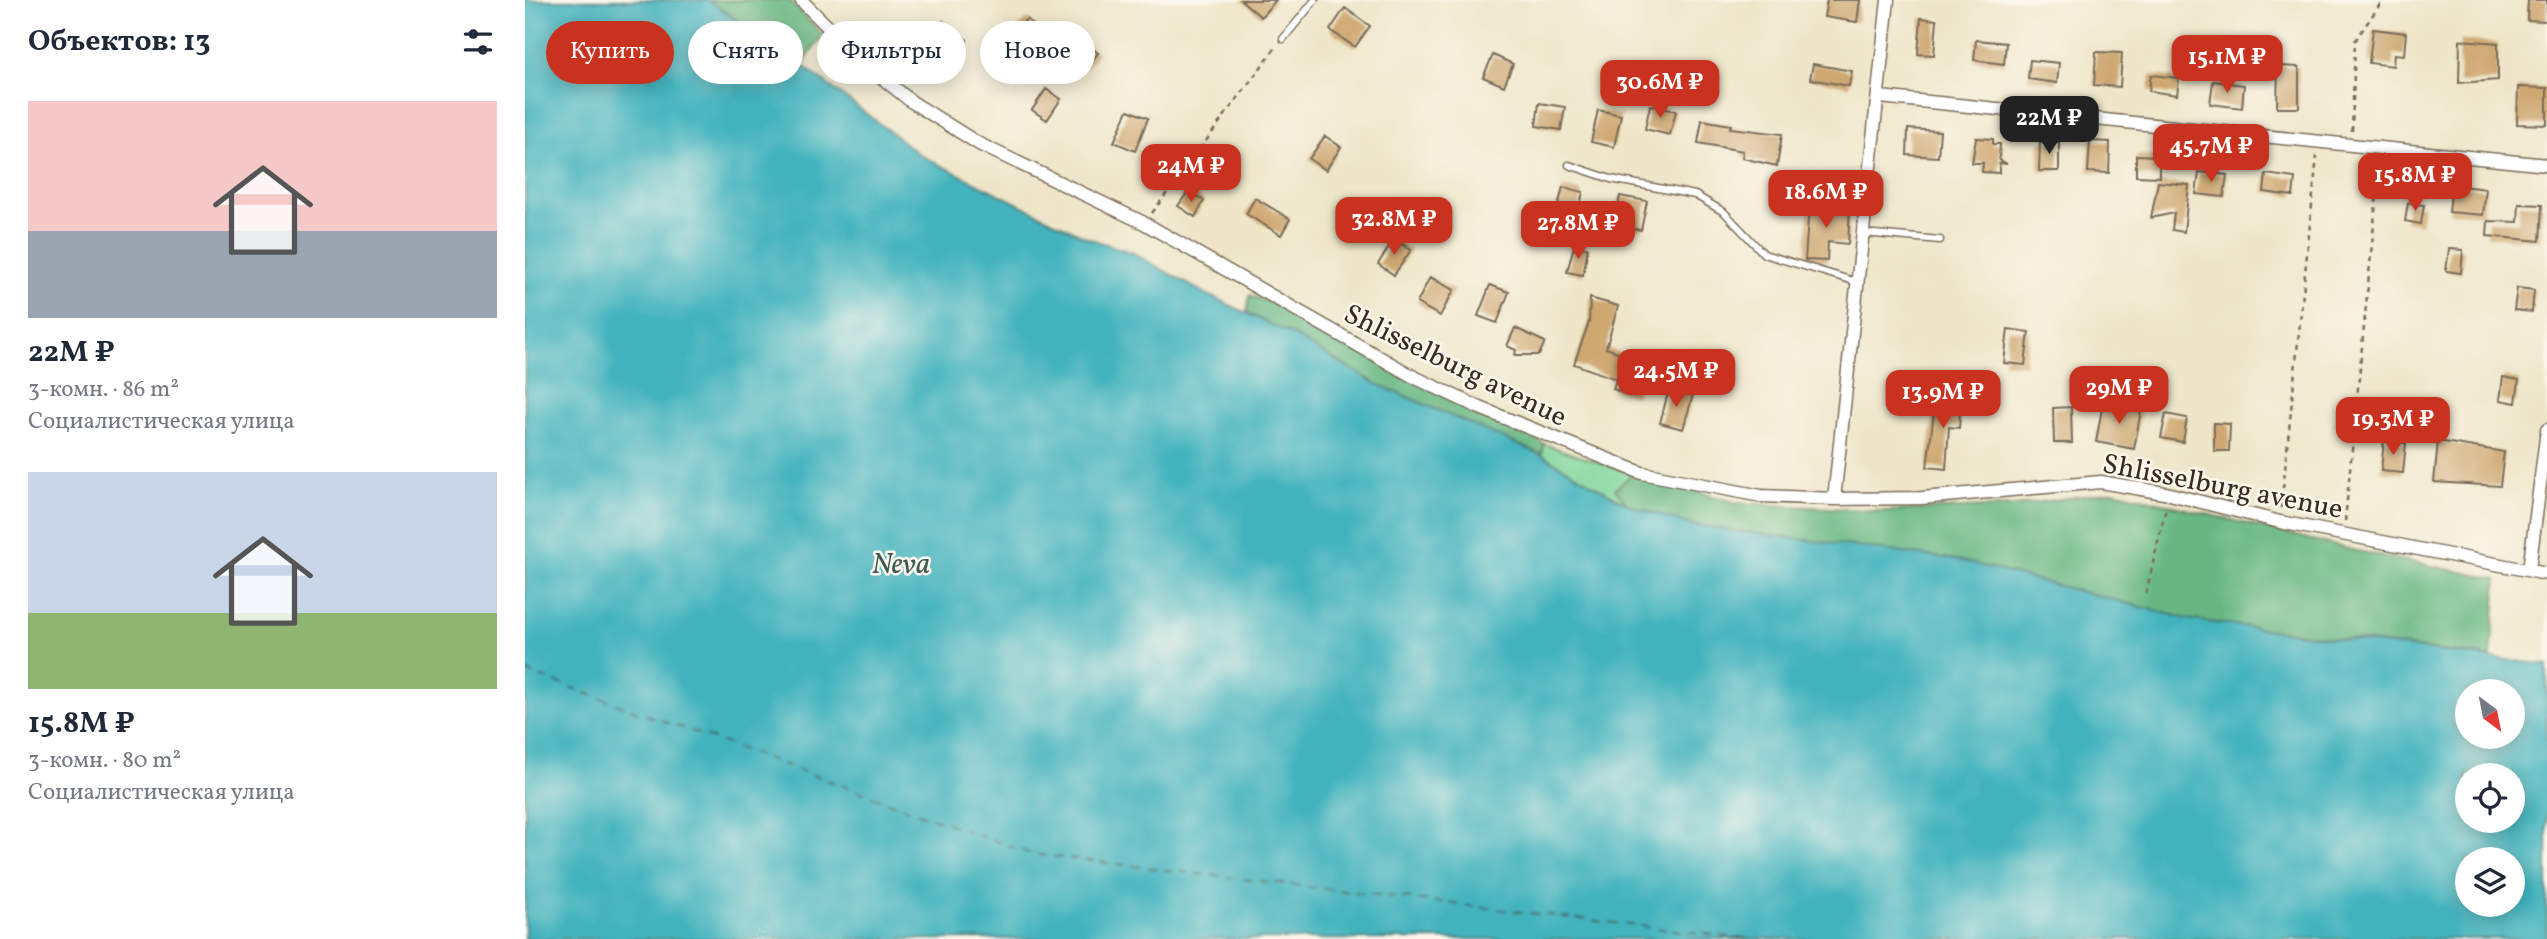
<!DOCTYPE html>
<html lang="ru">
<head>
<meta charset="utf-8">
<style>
  :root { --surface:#fff; --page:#f6f6f7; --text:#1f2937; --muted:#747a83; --accent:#c8321e }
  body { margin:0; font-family:Vollkorn,serif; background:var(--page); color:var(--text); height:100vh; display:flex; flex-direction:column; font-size:26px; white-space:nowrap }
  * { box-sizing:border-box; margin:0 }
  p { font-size:23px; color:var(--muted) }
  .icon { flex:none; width:38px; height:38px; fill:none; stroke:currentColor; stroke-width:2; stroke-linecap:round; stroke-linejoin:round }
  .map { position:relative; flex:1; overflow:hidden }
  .sheet { display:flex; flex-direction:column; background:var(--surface); width:525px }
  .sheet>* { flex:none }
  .top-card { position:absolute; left:21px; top:21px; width:665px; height:63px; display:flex; gap:14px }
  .needle { width:46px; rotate:148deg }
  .controls { position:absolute; left:1930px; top:679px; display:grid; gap:14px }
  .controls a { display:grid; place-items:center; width:70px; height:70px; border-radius:50%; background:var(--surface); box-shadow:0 4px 18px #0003; font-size:35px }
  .price { position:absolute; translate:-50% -60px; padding:0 16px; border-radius:14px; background:var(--accent); color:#fff; font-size:23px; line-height:46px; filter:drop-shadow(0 2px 4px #0008) }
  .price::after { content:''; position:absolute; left:50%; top:42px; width:21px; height:16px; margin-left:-10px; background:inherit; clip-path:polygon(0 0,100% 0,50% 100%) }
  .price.active { background:#222; color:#fff }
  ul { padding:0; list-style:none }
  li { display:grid; align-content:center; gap:14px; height:371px; padding:0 28px }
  li span { display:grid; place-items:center; height:217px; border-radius:0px; color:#555 }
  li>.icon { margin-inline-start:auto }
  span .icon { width:126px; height:126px; fill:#fffc; stroke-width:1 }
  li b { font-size:30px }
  h2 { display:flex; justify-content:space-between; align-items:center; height:84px; padding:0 28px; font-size:30px }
  .chip { padding:0 24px; border-radius:32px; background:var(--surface); box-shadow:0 4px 18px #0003; font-size:24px; line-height:63px }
  .chip.active { background:var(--accent); color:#fff }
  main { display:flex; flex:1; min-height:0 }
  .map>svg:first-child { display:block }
  .green { fill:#80d69b; stroke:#5e805c; stroke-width:2 }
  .forest { fill:#68b783; stroke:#527050; stroke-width:2 }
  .water { fill:#43b3bd; stroke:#3f6e6e; stroke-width:2; fill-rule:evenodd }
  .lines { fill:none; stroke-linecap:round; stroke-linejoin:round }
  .ferry { stroke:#3e5a56; stroke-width:2; stroke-dasharray:9 7; stroke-linecap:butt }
  .building { fill:#cea771 }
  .lane-casing { stroke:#7a6c5a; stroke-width:9 }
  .street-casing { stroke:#7a6c5a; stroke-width:15 }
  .path { stroke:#7a6c5a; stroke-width:2.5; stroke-dasharray:5 5; stroke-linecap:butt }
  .lane { stroke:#fff; stroke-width:6 }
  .street { stroke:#fff; stroke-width:12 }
  .labels { text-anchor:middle; stroke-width:5; stroke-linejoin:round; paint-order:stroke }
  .street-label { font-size:28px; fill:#3b2a1e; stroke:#fbf7ec }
  .water-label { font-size:30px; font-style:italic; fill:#3e5a56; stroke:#fbf7ec }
</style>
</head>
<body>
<main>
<section class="sheet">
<h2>Объектов: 13<svg class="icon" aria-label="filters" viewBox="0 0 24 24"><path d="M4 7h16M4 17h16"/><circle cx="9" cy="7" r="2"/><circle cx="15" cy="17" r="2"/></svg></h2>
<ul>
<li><span style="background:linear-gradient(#f6c9c9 60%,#9aa5b1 0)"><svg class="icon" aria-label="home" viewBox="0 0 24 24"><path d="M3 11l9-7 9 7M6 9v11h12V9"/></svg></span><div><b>22M ₽</b><p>3-комн. · 86 m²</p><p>Социалистическая улица</p></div></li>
<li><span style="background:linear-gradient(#c9d6e8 65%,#8fb573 0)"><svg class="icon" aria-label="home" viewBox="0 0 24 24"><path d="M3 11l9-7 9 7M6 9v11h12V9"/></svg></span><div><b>15.8M ₽</b><p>3-комн. · 80 m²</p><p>Социалистическая улица</p></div></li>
</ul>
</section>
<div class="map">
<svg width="2022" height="939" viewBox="0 0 2022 939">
  <rect width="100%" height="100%" fill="#fbf7ec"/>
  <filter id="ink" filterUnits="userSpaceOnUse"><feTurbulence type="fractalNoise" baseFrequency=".0143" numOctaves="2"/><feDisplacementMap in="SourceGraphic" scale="14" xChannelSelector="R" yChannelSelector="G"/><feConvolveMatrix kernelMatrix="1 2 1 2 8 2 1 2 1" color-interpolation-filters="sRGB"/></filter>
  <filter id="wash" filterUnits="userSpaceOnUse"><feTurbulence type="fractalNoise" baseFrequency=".00686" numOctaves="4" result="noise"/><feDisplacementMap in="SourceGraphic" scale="28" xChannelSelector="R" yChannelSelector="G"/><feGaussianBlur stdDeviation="1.57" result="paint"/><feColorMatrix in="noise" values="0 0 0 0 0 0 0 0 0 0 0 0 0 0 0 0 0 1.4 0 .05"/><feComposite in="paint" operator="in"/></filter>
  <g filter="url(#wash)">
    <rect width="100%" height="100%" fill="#efe6c9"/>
    <path class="green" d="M1019,444L1108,474L1090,489L1102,504L1017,455Z"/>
    <path class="forest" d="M183,0H264L298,35L277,65Z
      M725,295L766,312L998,432L1019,444L1017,455L852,384L722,312Z
      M1108,474L1213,503L1358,511L1490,506L1589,491L1832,551L1972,579L1966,657L1667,620L1433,560L1166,525L1102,504L1090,489Z"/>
    <path class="water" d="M0,0H183L277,65L397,156L563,238L608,253L679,293L762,332L852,384L1017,455L1102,504L1166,525L1433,560L1667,620L2022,665V939H0ZM1942,691H1988V737H1942ZM1942,775H1988V821H1942ZM1942,859H1988V905H1942Z"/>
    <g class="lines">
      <path class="ferry" d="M0,671L507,854L1225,939"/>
    </g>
    <g id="blocks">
      <path class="building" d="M716,0H751L736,17Z
        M1302,0H1335L1332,22L1299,17Z
        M2003,0H2022V21L2002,20Z
        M820,8L845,26L830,47L805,30Z
        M1396,18L1412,20L1409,55L1393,54Z
        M502,19L524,40L500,65L491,56L495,52L481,39Z
        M418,21L442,40L423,63L400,44Z
        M1848,29L1881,33L1879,55L1869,54L1868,66L1844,63Z
        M1451,40L1481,43L1479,64L1449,60Z
        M1935,40L1973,43V80L1934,83Z
        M561,44L573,53L562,68L549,58Z
        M1571,52L1597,53L1595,87L1569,85Z
        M968,55L988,64L979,86L958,77Z
        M1505,60L1534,63L1532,83L1503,79Z
        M1288,64L1327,71L1324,86L1285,79Z
        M1753,66L1774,67V108H1752Z
        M1626,75L1654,78L1652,95L1624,91Z
        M1688,81L1719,85L1717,108L1685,104Z
        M1993,87L2022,88V125L1992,124Z
        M521,89L536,99L522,120L507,110Z
        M1014,103L1040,107L1036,130L1011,126Z
        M1125,105L1151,111L1145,135L1120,129Z
        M603,110L623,118L610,151L589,142Z
        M1073,110L1096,115L1089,147L1066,142Z
        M1177,120L1206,125L1205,128L1257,134L1252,166L1217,158L1218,151L1173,143Z
        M1383,129L1415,131L1413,157L1382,155Z
        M800,136L816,147L801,170L784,159Z
        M1451,138L1468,139V144H1475L1474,160L1482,164L1474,163V173L1457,172L1458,163H1447Z
        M1515,141L1534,142V171H1514Z
        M1565,141L1585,142L1584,173L1563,172Z
        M1611,155L1634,156V177L1611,176Z
        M1674,172L1702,175L1699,197L1671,194Z
        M1741,174L1770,178L1768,196L1739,192Z
        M1633,182L1664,185L1659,232L1647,230L1649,213L1626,218Z
        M1927,185L1961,189L1958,215L1924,212Z
        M1038,187L1058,192L1051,223L1030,218Z
        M664,190L679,201L670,217L653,206Z
        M1095,196L1122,201L1116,230L1089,225Z
        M730,198L765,219L756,235L721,214Z
        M1883,203L1899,205L1896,224L1880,221Z
        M1994,204L2017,205L2015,241L1962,236L1963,221L1993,222Z
        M1284,205L1325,208L1323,244L1303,242L1302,261L1280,260Z
        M869,239L886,250L869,275L853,264Z
        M1049,246L1063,248L1058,275L1042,272Z
        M1924,249L1938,250L1936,273L1921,271Z
        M905,277L929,290L915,316L892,303Z
        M965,285L984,292L972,323L953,316Z
        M1992,288L2009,290L2007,312L1989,310Z
        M1065,298L1093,306L1081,348L1122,362L1110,396L1088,389L1091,379L1049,364L1064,322Z
        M990,328L1020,342L1014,355H990L991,350L982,346Z
        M1483,329L1504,332L1500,365L1479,363Z
        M1978,377L1994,380L1991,403L1975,400Z
        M1144,389L1168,395L1158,429L1135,423Z
        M1411,396L1436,398L1434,428L1424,427L1421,469L1402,467Z
        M1578,403L1616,410L1609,449L1571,442Z
        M1546,407L1547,443H1529L1528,408Z
        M1641,414L1662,418L1658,442L1636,438Z
        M1689,423L1705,424L1704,451H1689Z
        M1859,440L1881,443L1878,473L1856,471Z
        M1913,441L1979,452L1975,486L1909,482Z"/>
    </g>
  </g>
  <g filter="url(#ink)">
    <use href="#blocks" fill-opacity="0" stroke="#7a6c5a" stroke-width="2"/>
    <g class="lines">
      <defs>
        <path id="lane" d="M758,39L790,0
          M1044,165L1086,179L1170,195L1199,212L1239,254L1332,282
          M1338,233L1415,240"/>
        <path id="street" d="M276,0L340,64L387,102L454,144L619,223L889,377L955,408L1117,473L1236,496L1309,499L1397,498L1576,482L1645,494L1755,522L2022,574
          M1355,97L2022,165
          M1309,499L1363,0
          M2004,570L2022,430"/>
      </defs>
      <use href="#lane" class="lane-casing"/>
      <use href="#street" class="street-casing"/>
      <path class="path" d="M1827,131L1830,41L1858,0
        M627,213L751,47
        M1756,508L1792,156
        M1820,521L1855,162
        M1621,593L1641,508"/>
      <use href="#lane" class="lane"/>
      <use href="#street" class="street"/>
    </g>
  </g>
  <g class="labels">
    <g class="street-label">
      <text transform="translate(931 364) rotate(26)" y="10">Shlisselburg avenue</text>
      <text transform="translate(1698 485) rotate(11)" y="10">Shlisselburg avenue</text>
    </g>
    <g class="water-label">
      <text x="376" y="573">Neva</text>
    </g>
  </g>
</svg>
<div class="controls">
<a><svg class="needle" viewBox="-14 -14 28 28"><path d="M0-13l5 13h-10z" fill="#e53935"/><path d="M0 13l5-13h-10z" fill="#747a83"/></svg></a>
<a><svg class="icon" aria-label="locate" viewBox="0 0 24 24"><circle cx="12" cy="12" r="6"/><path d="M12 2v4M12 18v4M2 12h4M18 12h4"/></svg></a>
<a><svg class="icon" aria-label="layers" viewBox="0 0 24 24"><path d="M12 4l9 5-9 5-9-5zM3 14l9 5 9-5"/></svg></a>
</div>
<b class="price" style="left:1702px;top:95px">15.1M ₽</b>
<b class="price" style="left:1135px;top:120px">30.6M ₽</b>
<b class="price active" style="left:1524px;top:156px">22M ₽</b>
<b class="price" style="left:1686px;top:184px">45.7M ₽</b>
<b class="price" style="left:666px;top:204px">24M ₽</b>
<b class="price" style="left:1890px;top:213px">15.8M ₽</b>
<b class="price" style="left:1301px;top:230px">18.6M ₽</b>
<b class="price" style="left:869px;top:257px">32.8M ₽</b>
<b class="price" style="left:1053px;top:261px">27.8M ₽</b>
<b class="price" style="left:1151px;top:409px">24.5M ₽</b>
<b class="price" style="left:1594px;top:426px">29M ₽</b>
<b class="price" style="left:1418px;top:430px">13.9M ₽</b>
<b class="price" style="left:1868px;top:457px">19.3M ₽</b>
<div class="top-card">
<a class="chip active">Купить</a>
<a class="chip">Снять</a>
<a class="chip">Фильтры</a>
<a class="chip">Новое</a>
</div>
</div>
</main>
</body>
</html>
